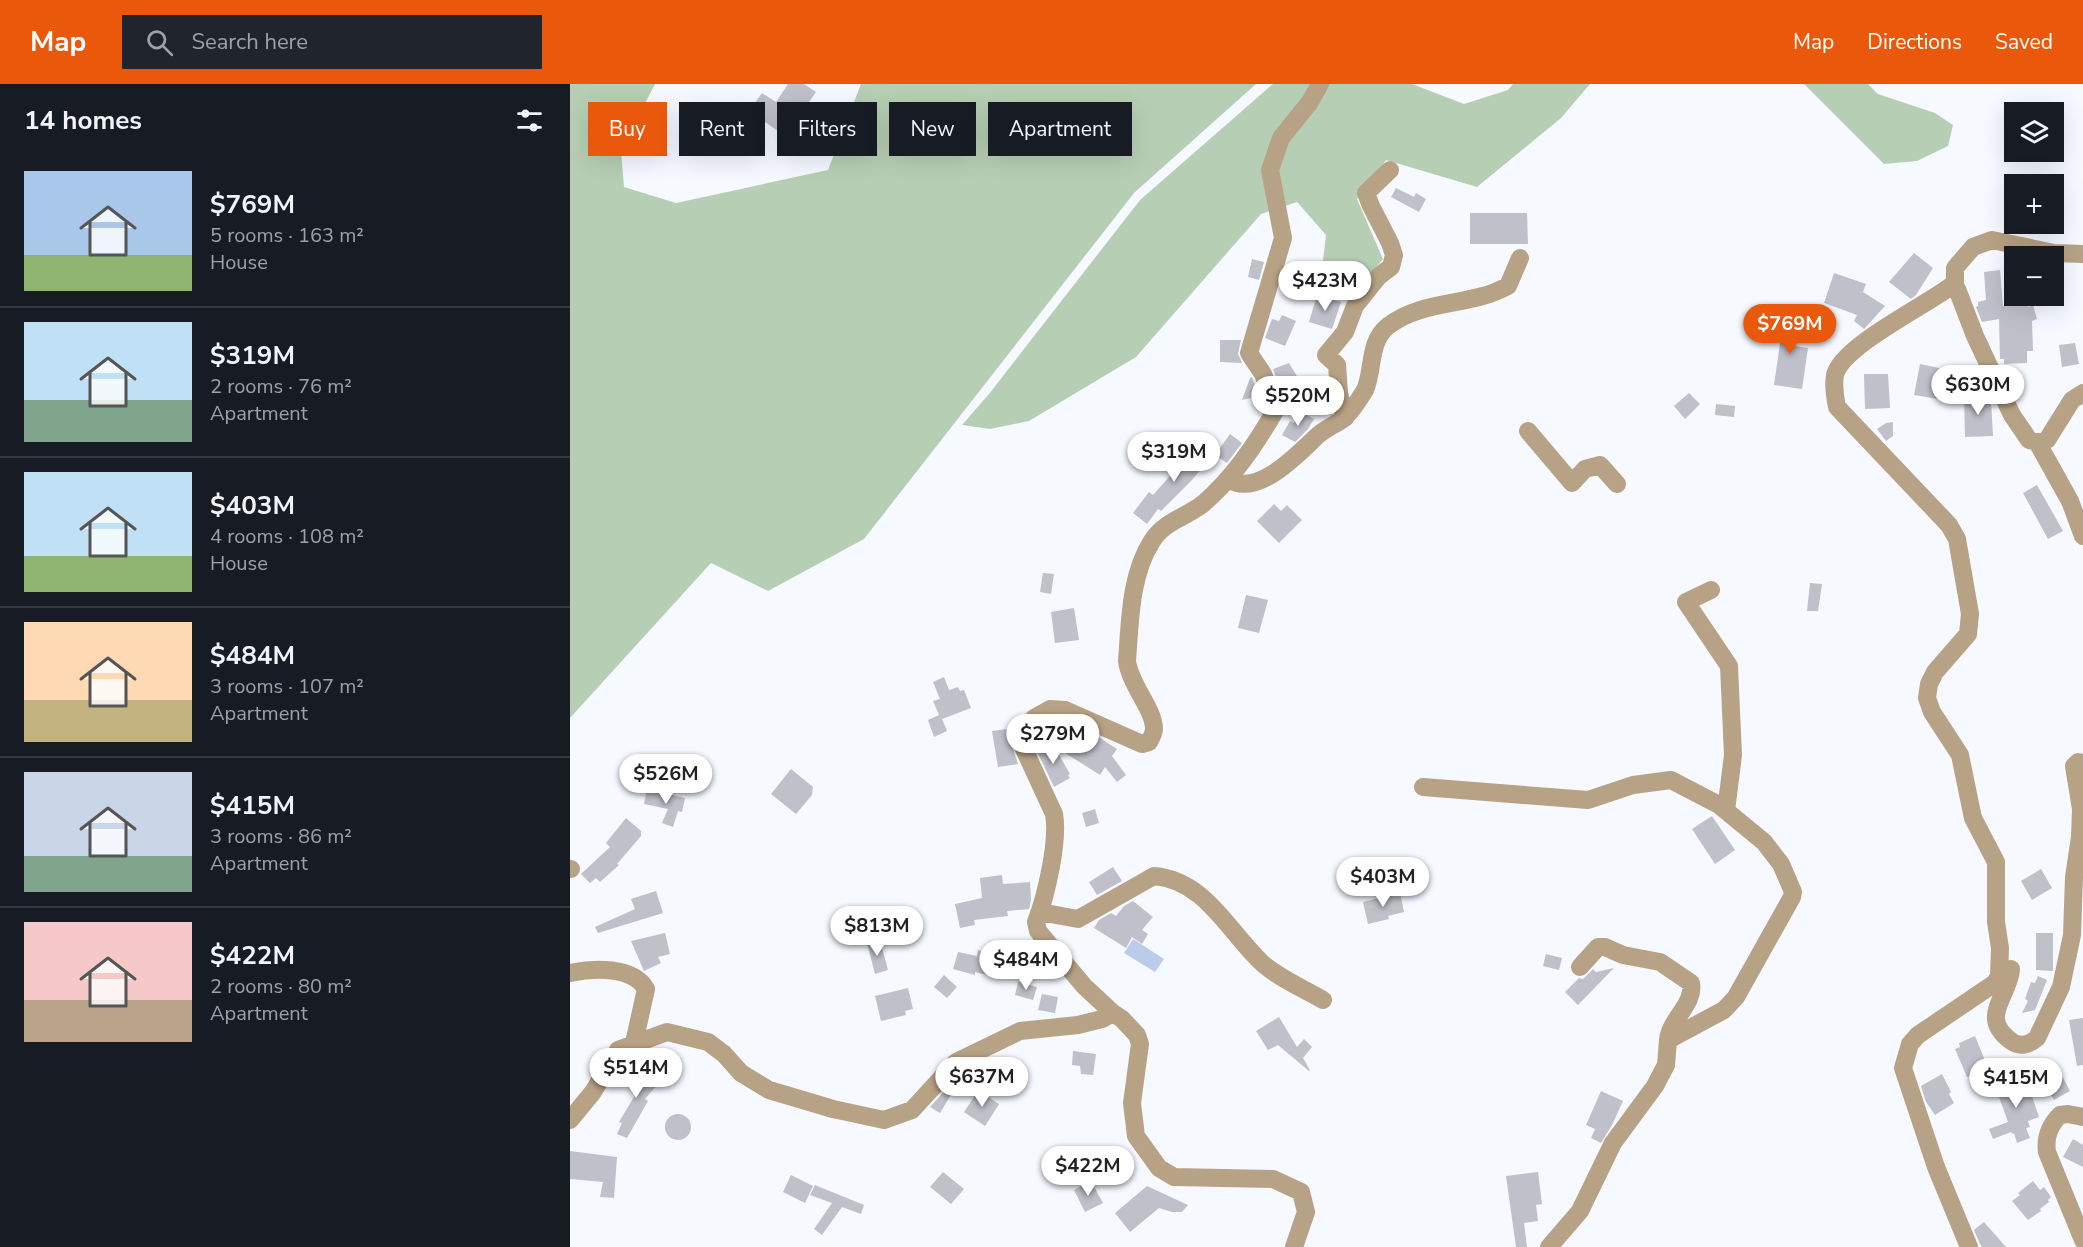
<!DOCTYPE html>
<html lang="en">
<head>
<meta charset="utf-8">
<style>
  :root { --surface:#171b24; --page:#20242c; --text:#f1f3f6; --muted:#9ea1a6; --line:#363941; --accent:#ea580c }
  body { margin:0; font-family:"Nunito Sans",sans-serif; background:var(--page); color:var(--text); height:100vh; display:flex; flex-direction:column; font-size:22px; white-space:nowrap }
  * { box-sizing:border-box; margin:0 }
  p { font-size:20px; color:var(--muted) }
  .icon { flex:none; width:33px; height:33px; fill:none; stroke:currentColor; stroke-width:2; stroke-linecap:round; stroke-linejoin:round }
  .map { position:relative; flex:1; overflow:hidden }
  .side { display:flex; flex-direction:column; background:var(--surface); width:570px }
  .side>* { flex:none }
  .hud { position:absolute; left:18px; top:18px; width:570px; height:54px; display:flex; gap:12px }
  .tools { position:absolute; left:1434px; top:18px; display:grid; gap:12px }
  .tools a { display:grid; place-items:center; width:60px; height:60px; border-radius:0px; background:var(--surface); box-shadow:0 6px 24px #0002; font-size:30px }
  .price { position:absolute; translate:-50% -51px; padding:0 14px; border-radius:21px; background:#fff; color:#222; font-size:20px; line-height:39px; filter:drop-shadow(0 2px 3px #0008) }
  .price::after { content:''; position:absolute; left:50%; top:36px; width:18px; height:14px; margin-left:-9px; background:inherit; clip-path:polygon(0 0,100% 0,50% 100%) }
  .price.active { background:var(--accent); color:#fff }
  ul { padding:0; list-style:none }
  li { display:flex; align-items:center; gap:18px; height:150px; padding:0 24px }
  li+li { border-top:2px solid var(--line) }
  li span { display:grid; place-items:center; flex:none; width:168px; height:120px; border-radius:0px; color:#555 }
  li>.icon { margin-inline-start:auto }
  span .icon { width:72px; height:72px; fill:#fffc; stroke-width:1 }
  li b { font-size:26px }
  h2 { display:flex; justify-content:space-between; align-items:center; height:72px; padding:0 24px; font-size:26px }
  .tag { padding:0 21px; border-radius:0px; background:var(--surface); box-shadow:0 6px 24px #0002; font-size:21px; line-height:54px }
  .tag.active { background:var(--accent); color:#fff }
  header { display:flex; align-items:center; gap:36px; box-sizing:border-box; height:84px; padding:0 30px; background:var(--accent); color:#fff }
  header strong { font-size:28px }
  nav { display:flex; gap:33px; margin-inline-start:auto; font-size:21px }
  .search { width:420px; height:54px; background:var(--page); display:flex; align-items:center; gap:15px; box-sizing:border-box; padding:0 21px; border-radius:0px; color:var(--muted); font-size:22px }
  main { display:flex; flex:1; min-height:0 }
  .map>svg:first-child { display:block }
  .forest { fill:#b6cfb4 }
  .water { fill:#baccea }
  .building { fill:#bfc0ca }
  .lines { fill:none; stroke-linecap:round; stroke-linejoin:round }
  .minor { stroke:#b8a285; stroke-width:18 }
</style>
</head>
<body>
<header>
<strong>Map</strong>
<div class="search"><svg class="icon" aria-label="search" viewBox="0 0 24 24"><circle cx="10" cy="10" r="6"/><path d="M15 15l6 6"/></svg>Search here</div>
<nav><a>Map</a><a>Directions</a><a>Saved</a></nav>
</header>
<main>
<section class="side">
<h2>14 homes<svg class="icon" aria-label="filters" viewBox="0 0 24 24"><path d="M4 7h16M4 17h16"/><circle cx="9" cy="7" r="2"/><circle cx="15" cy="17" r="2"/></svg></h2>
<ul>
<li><span style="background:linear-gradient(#a9c7e8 70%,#8fb573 0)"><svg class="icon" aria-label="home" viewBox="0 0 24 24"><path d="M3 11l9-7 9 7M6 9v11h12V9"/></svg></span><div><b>$769M</b><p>5 rooms · 163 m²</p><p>House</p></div></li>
<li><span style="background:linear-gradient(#bfe0f5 65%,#7fa58c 0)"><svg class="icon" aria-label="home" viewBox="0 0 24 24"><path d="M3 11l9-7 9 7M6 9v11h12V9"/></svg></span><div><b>$319M</b><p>2 rooms · 76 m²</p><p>Apartment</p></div></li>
<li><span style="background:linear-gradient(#bfe0f5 70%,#8fb573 0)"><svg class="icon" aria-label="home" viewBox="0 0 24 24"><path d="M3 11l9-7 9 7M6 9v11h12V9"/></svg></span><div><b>$403M</b><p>4 rooms · 108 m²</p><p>House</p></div></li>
<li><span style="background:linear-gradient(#ffd9b3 65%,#c2b280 0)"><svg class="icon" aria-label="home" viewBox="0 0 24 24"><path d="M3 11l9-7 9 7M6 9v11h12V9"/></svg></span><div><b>$484M</b><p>3 rooms · 107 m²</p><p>Apartment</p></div></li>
<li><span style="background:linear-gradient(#c9d6e8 70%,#7fa58c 0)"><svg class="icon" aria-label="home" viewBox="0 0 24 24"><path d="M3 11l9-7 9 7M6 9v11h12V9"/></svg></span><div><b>$415M</b><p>3 rooms · 86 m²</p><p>Apartment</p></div></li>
<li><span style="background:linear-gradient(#f6c9c9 65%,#b9a48a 0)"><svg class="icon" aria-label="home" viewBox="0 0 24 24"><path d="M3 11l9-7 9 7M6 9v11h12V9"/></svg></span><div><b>$422M</b><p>2 rooms · 80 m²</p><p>Apartment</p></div></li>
</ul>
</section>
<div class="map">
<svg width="1513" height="1163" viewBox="0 0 1513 1163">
  <rect width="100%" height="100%" fill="#f6f9ff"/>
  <path class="forest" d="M0,0H85L51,66L54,103L106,119L258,86L291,0H686L564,109L294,455L198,507L141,479L0,634Z
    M703,0H842L894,20L938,6L943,0H1020L991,34L907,103L816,76L787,115L813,175L793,199L768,198L753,177L756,151L727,118L691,130L566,273L459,337L420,345L392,341L419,310L570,116Z
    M1234,0H1298L1308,10L1365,29L1383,41L1378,62L1347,77L1314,80Z"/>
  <path class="water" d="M563,855L594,875L585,888L554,869Z"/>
  <path class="building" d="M218,0H234L246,8L215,52L179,27L192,9L206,18Z
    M826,104L844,113L846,109L856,115L849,128L821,113Z
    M900,129H957L958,160H900Z
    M1344,169L1363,184L1346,211L1341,215L1319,198Z
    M682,175L694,178L689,196L678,193Z
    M1430,186L1433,222L1457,216L1458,223L1463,221L1467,235L1462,237L1463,267H1457V279L1434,280V275H1430L1429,235L1412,238L1406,223L1408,222V218L1416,216L1414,188Z
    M1264,189L1296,200L1293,208L1315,222L1294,245L1284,237L1287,231L1254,219Z
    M747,211L771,218L762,245L739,238Z
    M1219,227L1230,229L1225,262L1238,264L1232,305L1204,301L1211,253L1206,252L1209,236L1218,238Z
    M712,231L726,237L715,262L695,254L702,235L709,237Z
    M650,256H671L668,270L672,279L650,278Z
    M1505,259L1509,280L1492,283L1489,261Z
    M719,279L728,294L710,304L703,285Z
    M1350,280L1374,285L1368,315L1344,311Z
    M1294,290H1318L1320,324L1295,325Z
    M682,293L689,312L672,316L680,294Z
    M1119,309L1130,320L1115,335L1104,322Z
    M1418,309V317H1421L1423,352L1395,353L1394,310Z
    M1146,320L1165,322L1164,333L1145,331Z
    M731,328L744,335L738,345L725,358L712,351L720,337L724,339Z
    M1323,338V352L1316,357L1307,345L1316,339Z
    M660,350L672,359L657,379L645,371Z
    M635,359L645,368L622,396L591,427L588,425L577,440L563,429L579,408L583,411L607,384L602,380L612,368L621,376Z
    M1467,401L1493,447L1478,455L1453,409Z
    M704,420L711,427L717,421L732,436L709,459L687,437Z
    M473,489L484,490L481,510L470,508Z
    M1240,499L1252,500L1248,527H1237Z
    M676,511L698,516L689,549L668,544Z
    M504,524L509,556L485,559L481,528Z
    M374,593L379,606L388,603L390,607L394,606L401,624L372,635L377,647L364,653L358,636L369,631L363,617L370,615L363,598Z
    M445,644L443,665L448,680L428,683L422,647Z
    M507,644L527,652L547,665L542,672L556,691L547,698L535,683L530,691L492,667Z
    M467,652L476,669L481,666L486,676L489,671L500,690L498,691L500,694L484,703L465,663Z
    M221,685L243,703L242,711L226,730L201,710Z
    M77,705L115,714L112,728L108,727L103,743L92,739L98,725L74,720Z
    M525,725L529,739L516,743L512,729Z
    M1142,732L1165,766L1145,780L1122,745Z
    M56,734L71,747V752L47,780L49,781L30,798L26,794L20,799L11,790L40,763L36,759Z
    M543,783L552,797L527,811L519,798Z
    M1471,785L1482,804L1462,816L1451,797Z
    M432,791L433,800L460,798L461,816L459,825L437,827L438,832L404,836L405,841L390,844L385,820L412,814L410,794Z
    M86,807L93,829L28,849L25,843L65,825L61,815Z
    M830,809L834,828L818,832L819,835L798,840L793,818Z
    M563,817L583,833L572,846L578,850L572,860L562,853L556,864L524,844L529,836L541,829L546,832L554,822Z
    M95,849L100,870L88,873L91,879L74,887L61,857Z
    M1466,849H1483V887L1466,886Z
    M310,856L318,886L305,890L297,859Z
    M408,866L427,871L421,892L405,888V891L383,885L388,868L407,872Z
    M976,870L992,874L989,886L973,882Z
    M1044,884L1008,921L995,908L1009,894L1013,895L1023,885L1026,888Z
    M374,891L387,903L377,914L364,903Z
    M1468,892L1477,896L1465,926L1452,929L1458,917L1455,915L1461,898L1465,899Z
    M448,898L467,903L463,916L445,911Z
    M338,904L343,925L335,927L336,931L311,937L305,912Z
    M472,910L488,913L485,929L468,926Z
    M709,933L727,963L734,955L742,963L733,974L740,986L739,987L708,961L698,966L686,947Z
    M1513,934V981L1507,982L1499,936Z
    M1405,952L1420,989L1405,995L1404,991L1397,993L1385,965L1390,963L1389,959Z
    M503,967L526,970L523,991L511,990L510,982L502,981Z
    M62,980L87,1001L75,1015L78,1017L57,1054L47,1050L52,1039L49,1038L68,1006L52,992Z
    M1489,986L1500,1007L1484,1016L1472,995Z
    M1372,990L1381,1008L1379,1010L1384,1019L1365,1031L1356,1018L1351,1002Z
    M1455,992L1469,1033L1458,1037L1460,1043L1456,1044L1460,1054L1447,1059L1444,1049L1442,1050L1441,1048L1423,1055L1419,1045L1438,1038L1425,1002Z
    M380,1001L385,1004L370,1029L360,1023Z
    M408,1007L429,1020L415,1042L394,1028Z
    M1031,1007L1053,1017L1042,1041L1031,1059L1021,1054L1025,1045L1016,1041Z
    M95 1043a13 13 0 1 1 26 0a13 13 0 1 1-26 0Z
    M1503,1055L1513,1061V1083L1493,1073Z
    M0,1067L47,1073L44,1114L30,1113L33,1098L0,1095Z
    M373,1088L394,1105L381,1120L360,1103Z
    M968,1088L972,1120L966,1121L968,1137L954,1139L957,1163H946L936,1092Z
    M221,1091L243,1102L235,1119L213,1108Z
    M521,1097L533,1119L515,1128L504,1106Z
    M1463,1097L1470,1106L1474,1103L1481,1113L1478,1116L1479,1118L1470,1125L1471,1127L1458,1136L1442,1117L1450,1111L1448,1109Z
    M245,1101L294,1121L291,1130L272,1123L252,1151L244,1145L262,1119L240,1111Z
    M577,1102L618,1121L612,1128H602L589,1124L560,1148L545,1129Z
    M1414,1138L1436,1163H1412L1410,1160L1404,1146Z"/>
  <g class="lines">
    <path class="minor" d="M1385,203V184L1403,163L1422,156L1484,169L1513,170
      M775,334L769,309L767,281L756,271L775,248L785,222L809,192L821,183L824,171L820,159L801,122L796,109L820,86
      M958,347L1002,399L1015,385L1030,381L1047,400
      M1467,358L1500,417L1513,452
      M658,395C687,414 727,371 746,353C754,345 765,341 773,335C781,329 790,314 795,306C804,286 798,258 818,242C845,221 880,221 913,212C922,210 930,206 938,202L950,174
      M1141,506L1116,518L1159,582L1163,671L1156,727
      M853,703L1018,716L1063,701L1101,696L1149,721L1194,758L1211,780L1223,808L1222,813L1166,913L1154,926L1098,956L1096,981L1085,1002L1043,1059L1010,1127L979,1163
      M0,785H1
      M470,828L508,835L584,792C634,796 657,845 690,877C703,891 736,906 753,916
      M1010,883L1028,863H1035L1053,871L1090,878L1121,899C1125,920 1100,935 1098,956
      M1441,885C1439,913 1408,933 1441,957C1450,964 1460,960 1467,954L1491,903L1502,851L1504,793L1510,753L1511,725L1504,682L1508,678L1513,679
      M0,889C23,884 63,882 76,905L64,959
      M1513,1033L1498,1030L1490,1031C1479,1042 1475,1053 1477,1068L1513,1156
      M0,1036L23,1008L48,966L97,948L138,958L154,970L171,989L199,1006L263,1025L314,1036L342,1026L386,978L450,947L508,941L532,935L543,929
      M724,1163L736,1128L731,1108L703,1095L604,1093L589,1084L566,1052L562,1019L570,960L567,951L552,935L543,929L514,902L468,847L466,838C476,812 489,757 484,730L454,665V653L464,634L480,625L495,626L572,660L579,658C581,654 584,649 584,645C584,625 560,601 557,577C560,538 560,491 582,457C594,437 617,433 634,419C664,393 687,359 706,325L693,290L679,269L713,154L700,86L711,54L740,18L750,0
      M1399,1163L1366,1083L1333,984L1340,960L1348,951L1425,899L1429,892L1430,864L1426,838V778L1403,734L1390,671L1362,628L1357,614L1359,600L1365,588L1398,550L1400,530L1387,455L1379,441L1267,323C1265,313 1263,302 1265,291C1272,262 1355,222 1381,202L1387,205L1405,252L1442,331L1459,356L1467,358L1477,356L1502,316L1513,309"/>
  </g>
</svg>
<div class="tools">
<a><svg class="icon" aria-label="layers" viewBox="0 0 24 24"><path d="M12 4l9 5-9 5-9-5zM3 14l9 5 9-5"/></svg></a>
<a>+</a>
<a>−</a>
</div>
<b class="price" style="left:755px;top:228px">$423M</b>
<b class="price active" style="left:1220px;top:271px">$769M</b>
<b class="price" style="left:1408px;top:332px">$630M</b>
<b class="price" style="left:728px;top:343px">$520M</b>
<b class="price" style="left:604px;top:399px">$319M</b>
<b class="price" style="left:483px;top:681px">$279M</b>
<b class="price" style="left:96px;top:721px">$526M</b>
<b class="price" style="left:813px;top:824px">$403M</b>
<b class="price" style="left:307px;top:873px">$813M</b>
<b class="price" style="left:456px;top:907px">$484M</b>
<b class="price" style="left:66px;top:1015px">$514M</b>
<b class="price" style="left:412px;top:1024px">$637M</b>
<b class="price" style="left:1446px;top:1025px">$415M</b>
<b class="price" style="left:518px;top:1113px">$422M</b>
<div class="hud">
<a class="tag active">Buy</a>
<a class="tag">Rent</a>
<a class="tag">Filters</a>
<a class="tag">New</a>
<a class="tag">Apartment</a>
</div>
</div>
</main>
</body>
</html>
